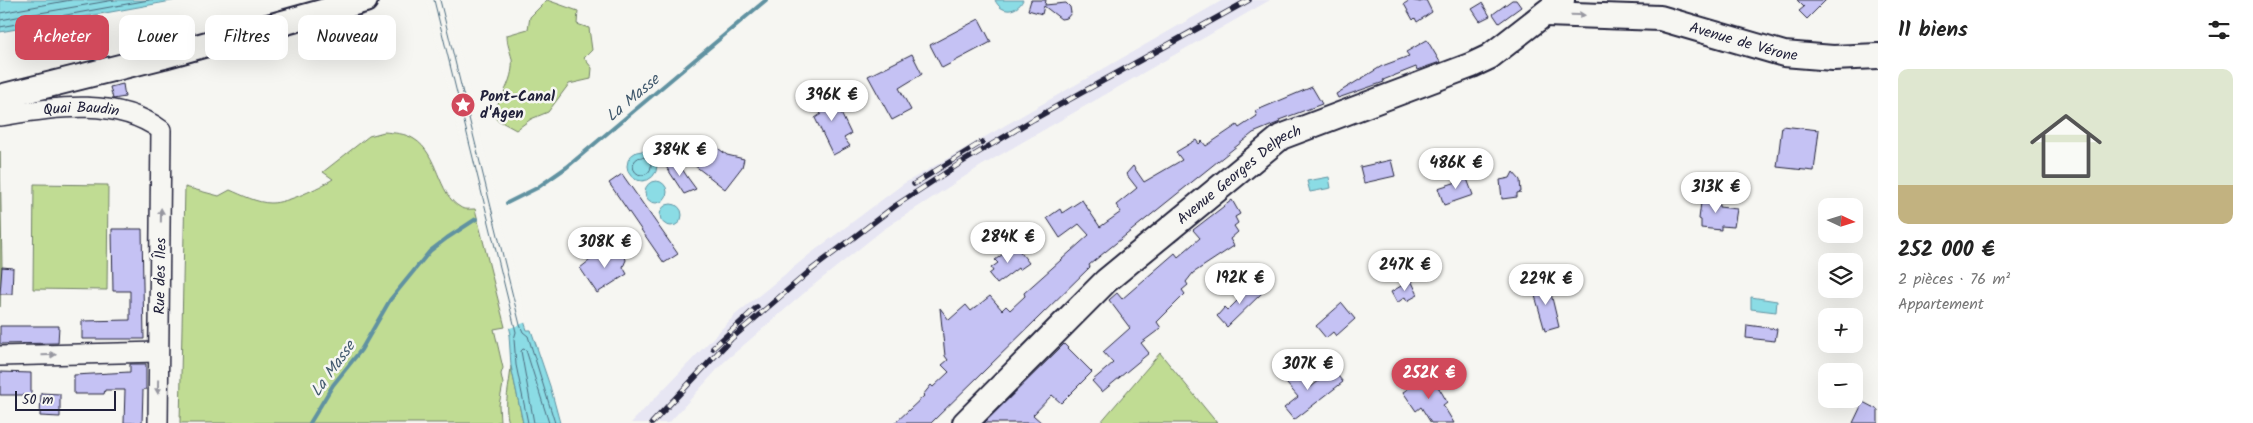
<!DOCTYPE html>
<html lang="fr">
<head>
<meta charset="utf-8">
<style>
  :root { --surface:#fff; --page:#f6f6f6; --text:#222; --muted:#767676; --accent:#d1495b }
  body { margin:0; font-family:Kalam,sans-serif; background:var(--page); color:var(--text); height:100vh; display:flex; flex-direction:column; font-size:19px; white-space:nowrap }
  * { box-sizing:border-box; margin:0 }
  p { font-size:16px; color:var(--muted) }
  .icon { flex:none; width:28px; height:28px; fill:none; stroke:currentColor; stroke-width:2; stroke-linecap:round; stroke-linejoin:round }
  .map { position:relative; flex:1; overflow:hidden }
  .side { display:flex; flex-direction:column; background:var(--surface); width:375px }
  .side>* { flex:none }
  .hud { position:absolute; left:15px; top:15px; width:475px; height:45px; display:flex; gap:10px }
  .needle { width:32px; rotate:94deg }
  .controls { position:absolute; left:1818px; top:198px; display:grid; gap:10px }
  .controls a { display:grid; place-items:center; width:45px; height:45px; border-radius:10px; background:var(--surface); box-shadow:0 5px 20px #0002; font-size:25px }
  .scale { position:absolute; left:15px; bottom:12px; width:101px; box-sizing:border-box; padding-left:5px; border:2px solid #22223b; border-top:0; font-size:14px; line-height:18px; white-space:nowrap; color:#22223b; -webkit-text-stroke:4px #f6f6f2; paint-order:stroke }
  .price { position:absolute; translate:-50% -42px; padding:0 11px; border-radius:18px; background:#fff; color:#222; font-size:16px; line-height:32px; filter:drop-shadow(0 1px 2px #0008) }
  .price::after { content:''; position:absolute; left:50%; top:30px; width:15px; height:11px; margin-left:-8px; background:inherit; clip-path:polygon(0 0,100% 0,50% 100%) }
  .price.on { background:var(--accent); color:#fff }
  ul { padding:0; list-style:none }
  li { display:grid; align-content:center; gap:10px; height:265px; padding:0 20px }
  li span { display:grid; place-items:center; height:155px; border-radius:10px; color:#555 }
  li>.icon { margin-inline-start:auto }
  span .icon { width:90px; height:90px; fill:#fffc; stroke-width:1 }
  li b { font-size:21px }
  h2 { display:flex; justify-content:space-between; align-items:center; height:60px; padding:0 20px; font-size:21px }
  .tag { padding:0 18px; border-radius:10px; background:var(--surface); box-shadow:0 5px 20px #0002; font-size:18px; line-height:45px }
  .tag.on { background:var(--accent); color:#fff }
  main { display:flex; flex:1; min-height:0 }
  .map>svg:first-child { display:block }
  .built { fill:#e7e6f3 }
  .green { fill:#c0dc93; stroke:#717f67 }
  .water { fill:#8bdce5; stroke:#6192a1 }
  .pier { fill:#f6f6f2 }
  .lines { fill:none; stroke-linecap:round; stroke-linejoin:round }
  .shore { stroke:#4c6c7f; stroke-width:1 }
  .stream { stroke:#6192a1; stroke-width:4 }
  .building { fill:#c5c2f4; stroke:#22223b }
  .minor-casing { stroke:#22223b; stroke-width:22 }
  .major-casing { stroke:#22223b; stroke-width:28 }
  .minor { stroke:#f6f6f2; stroke-width:19 }
  .major { stroke:#f6f6f2; stroke-width:24 }
  .rail-casing { stroke:#22223b; stroke-width:5.5 }
  .rail { stroke:#f6f6f2; stroke-width:4; stroke-dasharray:11; stroke-linecap:butt }
  .oneway { fill:#9797a0 }
  .labels { text-anchor:middle; stroke-width:5; stroke-linejoin:round; paint-order:stroke }
  .street-label { font-size:15px; fill:#22223b; stroke:#f6f6f2 }
  .poi-label { font-size:15px; font-weight:bold; fill:#22223b; stroke:#f6f6f2; text-anchor:start }
  .water-label { font-size:16px; font-style:italic; fill:#425a6e; stroke:#f6f6f2 }
</style>
</head>
<body>
<main>
<div class="map">
<svg width="1878" height="423" viewBox="0 0 1878 423">
  <rect width="100%" height="100%" fill="#f6f6f2"/>
  <filter id="ink" filterUnits="userSpaceOnUse"><feTurbulence type="fractalNoise" baseFrequency=".02" numOctaves="2"/><feDisplacementMap in="SourceGraphic" scale="10" xChannelSelector="R" yChannelSelector="G"/><feConvolveMatrix kernelMatrix="1 2 1 2 8 2 1 2 1" color-interpolation-filters="sRGB"/></filter>
  <g filter="url(#ink)">
    <path class="built" d="M1223,0H1270L981,166L884,229L810,288L724,362L669,423H631L735,315L810,254L903,184Z"/>
    <path class="green" d="M547,0L578,11L577,24L589,28L592,50L584,58L592,68L591,79L569,84L548,112L531,119L516,130L496,119L494,110C503,95 514,77 512,59C510,50 507,45 507,35L528,29L530,17Z
      M384,132C394,133 405,133 414,139C438,153 438,195 460,207C464,210 470,209 475,209L505,327L494,329L503,368L501,374L503,384L499,405L500,421L495,423H180L185,187L219,196L230,190C242,195 257,203 271,203C287,203 319,188 333,179L323,172L369,136Z
      M0,151L2,267L0,307Z
      M34,184L108,185L107,290L33,289Z
      M1160,353L1217,423H1100Z
      M511,366L523,423H509C503,404 510,385 511,366Z"/>
    <path class="water" d="M0,0H177L0,32Z
      M429,0L525,324L527,330H531L550,386L560,423H523L511,366L509,335L511,334Z
      M995,0H1023C1017,13 1001,14 995,0Z
      M627 166a15 15 0 1 1 30 0a15 15 0 1 1-30 0Z
      M1329,177L1331,188L1310,192L1307,181Z
      M645 192a11 11 0 1 1 22 0a11 11 0 1 1-22 0Z
      M660 215a11 11 0 1 1 22 0a11 11 0 1 1-22 0Z
      M1751,297L1777,301L1776,312L1751,309Z"/>
    <path class="pier" d="M426,0H447L527,322L510,328L507,327Z"/>
    <g class="lines">
      <path class="shore" d="M434,0L516,332L514,339L516,365L528,423
        M440,0L520,325L523,332L528,336L555,423
        M0,13L71,0
        M0,20L114,0
        M0,27L149,0
        M633 166a9 9 0 1 1 18 0a9 9 0 1 1-18 0Z
        M534,423L521,351L523,349L526,350L549,423"/>
      <path class="stream" d="M507,203L537,188L567,167L766,0
        M310,423L333,385L361,350L390,300L430,251L447,238L476,219"/>
    </g>
    <path class="building" d="M1031,0H1046L1045,5L1066,3L1070,7L1071,13L1067,18L1061,19L1044,6L1042,14L1028,10Z
      M1410,0L1420,2L1426,0L1432,12L1417,22L1415,18L1413,20L1404,4Z
      M1512,0H1516L1521,7L1499,23L1493,14Z
      M1797,0H1826L1807,19L1799,11L1804,7Z
      M1482,3L1490,16L1480,21L1472,9Z
      M979,19L991,42L942,68L930,45Z
      M1427,40L1440,62L1417,70L1416,67L1383,80L1384,82L1338,98L1336,94L1382,66L1409,56L1406,52Z
      M912,54L922,74L899,88L911,110L892,120L868,76Z
      M123,84L125,97L113,99L110,87Z
      M1312,87L1322,104L1279,120L1280,122L1253,133L1116,243L1089,265L1090,267L931,423H895L924,396L923,395L931,385L933,387L949,372L942,365L948,360L945,356L940,308L949,320L966,305L971,311L990,296L1002,310L1006,306L1010,310L1025,296L1024,293L1089,235L1079,224L1060,238L1047,218L1060,209L1062,213L1082,200L1100,227L1121,212L1116,205L1137,188L1126,174L1133,166L1144,182L1182,160L1176,152L1196,140L1199,144L1202,141L1206,146L1237,125L1239,128L1257,116L1255,111Z
      M829,88L851,134L844,138L850,146L833,155L815,118L821,114L812,97Z
      M1782,126L1819,130L1814,171L1777,167Z
      M711,143L727,155L744,159L742,167L725,189L694,165Z
      M675,158L688,178L696,189L684,194L665,165Z
      M1391,160L1395,176L1364,183L1360,167Z
      M1462,165L1473,195L1444,205L1438,188L1460,181Z
      M1513,172L1520,180L1521,192L1517,193V197L1502,199L1500,180L1510,178Z
      M622,174L678,254L664,263L609,183Z
      M1702,194L1720,196L1719,207L1737,209L1734,227L1721,226V230L1701,228V220L1699,219Z
      M1232,200L1240,214L1235,217L1238,223L1234,226L1238,232L1230,239L1234,246L1193,273L1186,282L1188,285L1182,290L1185,294L1157,322L1161,328L1141,343L1149,353L1102,392L1092,381L1113,363L1103,352L1130,328L1109,300L1117,293L1122,299L1175,253L1178,257L1200,238L1193,230Z
      M112,229H142L144,339H82V321L130,320V291H113Z
      M1015,245L1029,263L1019,270L1018,268L997,284L989,274L993,271L991,268L998,263L995,260Z
      M608,246L612,252L624,254L626,260L623,267L627,274L597,293L580,268Z
      M2,267L13,268L12,294H0Z
      M1253,280L1262,293L1227,327L1217,316L1225,307L1228,310L1247,291L1245,288Z
      M1411,280L1418,295L1407,301L1405,297L1397,303L1391,292Z
      M1548,281L1559,327L1545,331L1532,285Z
      M1342,303L1355,319L1336,336L1333,332L1326,338L1316,326Z
      M1747,325L1777,329L1775,341L1746,338Z
      M0,326H59L58,343L0,344Z
      M1064,344L1092,372L1061,403L1052,395L1033,415L1042,423H984Z
      M130,364H146V389L143,390L142,423H124L125,390H105L104,394H74V375L130,372Z
      M1293,368L1311,387L1333,370L1343,382L1294,420L1284,408L1298,397L1282,378Z
      M0,372L31,373V395H0Z
      M1430,374L1442,393L1447,402L1443,405L1454,423H1431L1421,407L1416,411L1403,392Z
      M41,393L60,394V417L40,416Z
      M1863,402L1878,410V423H1853Z"/>
    <g class="lines">
      <defs>
        <g id="minor">
          <path id="s1" d="M0,116C52,108 115,96 161,130L158,423"/>
          <path d="M0,356L158,352"/>
        </g>
        <g id="major">
          <path id="s2" d="M1545,14L1660,18L1784,54L1833,58L1878,56"/>
          <path d="M0,97L164,56L365,0"/>
          <path id="s3" d="M965,423L1106,281L1281,137L1472,65L1489,57L1562,0"/>
        </g>
      </defs>
      <use href="#minor" class="minor-casing"/>
      <use href="#major" class="major-casing"/>
      <use href="#minor" class="minor"/>
      <use href="#major" class="major"/>
      <defs>
        <path id="rail" d="M914,184L982,142
          M713,348L757,307
          M652,423L731,339L811,270L895,206L959,164L1034,119L1249,0"/>
      </defs>
      <use href="#rail" class="rail-casing"/>
      <use href="#rail" class="rail"/>
    </g>
    <defs><path id="oneway-solid" d="M-6-.8H1V-3.2L6.5 0L1 3.2V.8H-6Z" transform="scale(1.25)"/></defs>
    <g class="oneway">
      <use href="#oneway-solid" transform="translate(1578 15) rotate(1)"/>
      <use href="#oneway-solid" transform="translate(161 215) rotate(-89)"/>
      <use href="#oneway-solid" transform="translate(49 355) rotate(-1)"/>
      <use href="#oneway-solid" transform="translate(158 387) rotate(91)"/>
    </g>
  </g>
  <defs>
    <symbol id="sight-disc" viewBox="-11 -11 22 22"><circle r="9.5" fill="#d1495b" stroke="#f6f6f2"/><path d="M0-6L1.8-2.2L6-1.7L2.9 1.2L3.7 5.4L0 3.3L-3.7 5.4L-2.9 1.2L-6-1.7L-1.8-2.2Z" fill="#fff"/></symbol>
  </defs>
  <g fill-rule="evenodd">
    <use href="#sight-disc" x="449" y="91" width="28" height="28"/>
  </g>
  <g class="labels">
    <g class="street-label">
      <text dy="5" stroke="none"><textPath href="#s2" startOffset="202">Avenue de Vérone</textPath></text>
      <text dy="5" stroke="none"><textPath href="#s1" startOffset="82">Quai Baudin</textPath></text>
      <text dy="5" stroke="none"><textPath href="#s3" startOffset="371">Avenue Georges Delpech</textPath></text>
      <text transform="translate(160 276) rotate(-89)" y="5">Rue des Îles</text>
    </g>
    <g class="poi-label">
      <text x="480" y="101">Pont-Canal<tspan x="480" dy="17">d'Agen</tspan></text>
    </g>
    <g class="water-label">
      <text transform="translate(632 97) rotate(-40)" y="6">La Masse</text>
      <text transform="translate(332 368) rotate(-54)" y="6">La Masse</text>
    </g>
  </g>
</svg>
<div class="controls">
<a><svg class="needle" viewBox="-14 -14 28 28"><path d="M0-13l5 13h-10z" fill="#e53935"/><path d="M0 13l5-13h-10z" fill="#767676"/></svg></a>
<a><svg class="icon" aria-label="layers" viewBox="0 0 24 24"><path d="M12 4l9 5-9 5-9-5zM3 14l9 5 9-5"/></svg></a>
<a>+</a>
<a>−</a>
</div>
<div class="scale">50 m</div>
<b class="price" style="left:832px;top:122px">396K €</b>
<b class="price" style="left:680px;top:177px">384K €</b>
<b class="price" style="left:1456px;top:190px">486K €</b>
<b class="price" style="left:1716px;top:214px">313K €</b>
<b class="price" style="left:1008px;top:264px">284K €</b>
<b class="price" style="left:605px;top:269px">308K €</b>
<b class="price" style="left:1405px;top:292px">247K €</b>
<b class="price" style="left:1240px;top:305px">192K €</b>
<b class="price" style="left:1546px;top:306px">229K €</b>
<b class="price" style="left:1308px;top:391px">307K €</b>
<b class="price on" style="left:1429px;top:400px">252K €</b>
<div class="hud">
<a class="tag on">Acheter</a>
<a class="tag">Louer</a>
<a class="tag">Filtres</a>
<a class="tag">Nouveau</a>
</div>
</div>
<section class="side">
<h2>11 biens<svg class="icon" aria-label="filters" viewBox="0 0 24 24"><path d="M4 7h16M4 17h16"/><circle cx="9" cy="7" r="2"/><circle cx="15" cy="17" r="2"/></svg></h2>
<ul>
<li><span style="background:linear-gradient(#dfe7d0 75%,#c2b280 0)"><svg class="icon" aria-label="home" viewBox="0 0 24 24"><path d="M3 11l9-7 9 7M6 9v11h12V9"/></svg></span><div><b>252 000 €</b><p>2 pièces · 76 m²</p><p>Appartement</p></div></li>
</ul>
</section>
</main>
</body>
</html>
